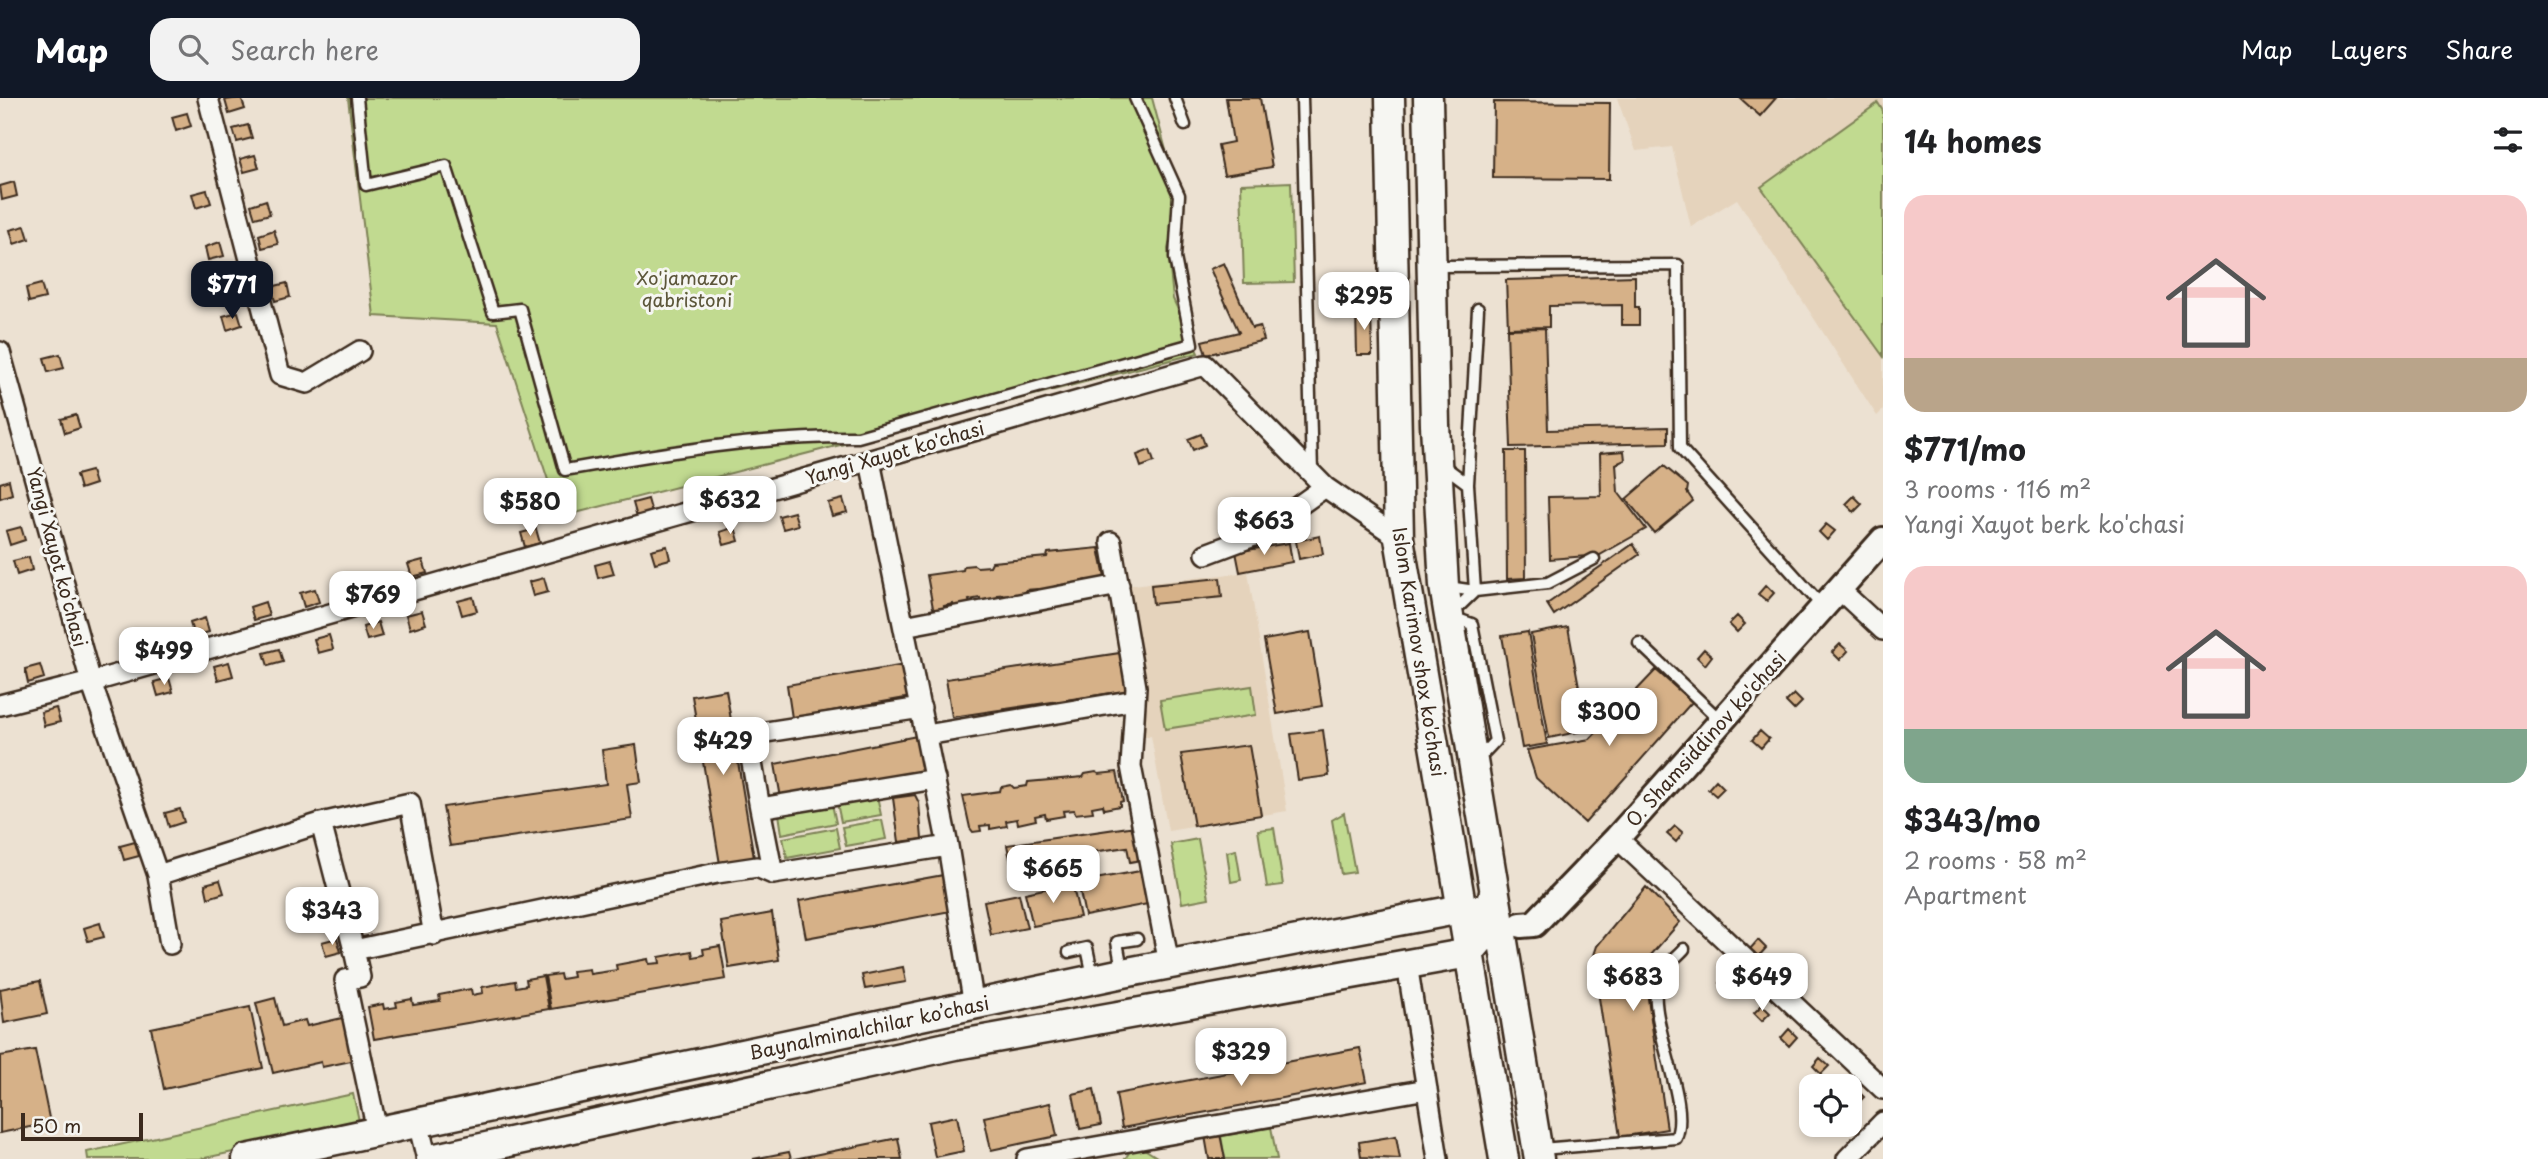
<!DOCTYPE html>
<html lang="en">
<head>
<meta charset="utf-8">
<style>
  :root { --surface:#fff; --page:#f2f2f2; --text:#202124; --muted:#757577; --accent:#111827 }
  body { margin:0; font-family:"Playpen Sans",sans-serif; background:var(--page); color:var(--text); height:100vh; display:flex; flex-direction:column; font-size:26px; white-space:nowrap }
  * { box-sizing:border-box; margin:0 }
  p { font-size:23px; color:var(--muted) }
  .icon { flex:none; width:38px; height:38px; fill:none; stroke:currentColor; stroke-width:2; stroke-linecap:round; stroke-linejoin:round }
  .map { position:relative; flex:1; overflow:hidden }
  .side { display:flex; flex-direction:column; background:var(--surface); width:665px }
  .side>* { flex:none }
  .controls { position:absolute; left:1799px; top:976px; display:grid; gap:14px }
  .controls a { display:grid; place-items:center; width:63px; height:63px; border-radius:14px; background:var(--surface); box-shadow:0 4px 10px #0003; font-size:35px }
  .scale { position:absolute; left:21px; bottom:18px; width:122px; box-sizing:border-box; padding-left:7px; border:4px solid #3b2a1e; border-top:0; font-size:19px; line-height:24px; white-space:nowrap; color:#3b2a1e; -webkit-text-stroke:5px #f6f6f2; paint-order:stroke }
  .price { position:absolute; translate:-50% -60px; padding:0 16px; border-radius:14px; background:#fff; color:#222; font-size:23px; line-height:46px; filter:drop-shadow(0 2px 4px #0008) }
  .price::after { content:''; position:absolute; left:50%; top:42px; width:21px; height:16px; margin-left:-10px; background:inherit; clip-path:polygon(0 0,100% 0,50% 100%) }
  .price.selected { background:var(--accent); color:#fff }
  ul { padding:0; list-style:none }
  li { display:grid; align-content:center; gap:14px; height:371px; padding:0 21px }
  li span { display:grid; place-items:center; height:217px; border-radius:21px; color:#555 }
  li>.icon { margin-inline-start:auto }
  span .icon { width:126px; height:126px; fill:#fffc; stroke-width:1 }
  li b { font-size:30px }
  h2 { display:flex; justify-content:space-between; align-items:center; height:84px; padding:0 21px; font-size:30px }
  header { display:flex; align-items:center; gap:42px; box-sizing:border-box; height:98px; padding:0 35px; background:var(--accent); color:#fff }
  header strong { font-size:33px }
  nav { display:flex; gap:38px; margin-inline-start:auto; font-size:24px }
  .search { width:490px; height:63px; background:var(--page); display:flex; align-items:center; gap:18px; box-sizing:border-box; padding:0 24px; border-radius:21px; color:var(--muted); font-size:26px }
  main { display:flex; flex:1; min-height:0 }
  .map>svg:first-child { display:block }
  .built { fill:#e5d3bc }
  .green { fill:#c1da90; stroke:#7e8257; stroke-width:2 }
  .building { fill:#d6b188; stroke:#3b2a1e; stroke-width:2 }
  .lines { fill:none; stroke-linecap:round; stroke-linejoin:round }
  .service-casing { stroke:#3b2a1e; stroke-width:15 }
  .minor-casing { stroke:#3b2a1e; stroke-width:24 }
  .tertiary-casing { stroke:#3b2a1e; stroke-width:30 }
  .secondary-casing { stroke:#3b2a1e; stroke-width:33 }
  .service { stroke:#f6f6f2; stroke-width:10 }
  .minor { stroke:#f6f6f2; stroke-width:19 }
  .tertiary { stroke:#f6f6f2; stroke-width:24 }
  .secondary { stroke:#f6f6f2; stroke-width:28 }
  .labels { text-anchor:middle; stroke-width:6; stroke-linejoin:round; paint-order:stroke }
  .park-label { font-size:19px; fill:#5c563a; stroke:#f6f6f2 }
  .street-label { font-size:19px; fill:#3b2a1e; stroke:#f6f6f2 }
</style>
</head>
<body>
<header>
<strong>Map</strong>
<div class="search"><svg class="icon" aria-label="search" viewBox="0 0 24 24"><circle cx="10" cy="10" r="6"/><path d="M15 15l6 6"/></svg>Search here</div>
<nav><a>Map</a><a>Layers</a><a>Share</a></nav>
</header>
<main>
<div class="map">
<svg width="1883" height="1061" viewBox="0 0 1883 1061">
  <rect width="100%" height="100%" fill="#ece1d2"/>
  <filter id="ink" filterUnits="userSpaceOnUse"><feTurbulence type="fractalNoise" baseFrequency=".0143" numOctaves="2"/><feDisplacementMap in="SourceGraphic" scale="14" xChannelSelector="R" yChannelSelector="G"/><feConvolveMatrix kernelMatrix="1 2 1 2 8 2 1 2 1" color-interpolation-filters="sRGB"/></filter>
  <g filter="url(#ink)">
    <path class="built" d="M1617,0H1883V312L1877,318L1737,101L1691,129L1672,49L1636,53Z
      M1248,474L1287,713L1168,733L1151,638L1145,639L1124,488Z"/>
    <path class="green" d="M348,0H1152L1179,101L1168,151L1173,201L1198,255L560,419L497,225L374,218Z
      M1878,5L1883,13V258L1761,89Z
      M1291,84L1294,184L1244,185L1241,86Z
      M1252,588L1256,617L1165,631L1160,602Z
      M877,698L881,717L841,724L837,705Z
      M832,706L836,725L782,736L779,716Z
      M1344,715L1355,774L1341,776L1332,722Z
      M882,722L886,741L846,748L842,729Z
      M836,730L840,750L787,760L783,740Z
      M1274,730L1283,787L1267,789L1258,732Z
      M1198,741L1209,800L1182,805L1171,746Z
      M1236,752L1241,782L1231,784L1227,754Z
      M353,996L360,1027L200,1061H88L87,1054Z
      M1271,1029L1277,1061H1225L1221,1038Z
      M1135,1045L1160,1061H1125Z"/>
    <path class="building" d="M241,0L245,11L229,16L225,2Z
      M1226,0H1260L1272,69L1224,77L1218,47L1233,44Z
      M1740,0H1776L1760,18Z
      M1494,4L1610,5L1609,81L1493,80Z
      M187,15L191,28L176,33L172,19Z
      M248,27L252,40L237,44L233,31Z
      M255,57L259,70L244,74L240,61Z
      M14,84L17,98L2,102L0,88Z
      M207,92L211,105L196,110L192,96Z
      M266,102L270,116L255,120L251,107Z
      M25,128L29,141L14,146L10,132Z
      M274,132L278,146L262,150L259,137Z
      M220,144L224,158L208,162L205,149Z
      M1224,165L1252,230L1260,228L1264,242L1206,257L1202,243L1239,234L1210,171Z
      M1635,178V209H1639V227H1622V207L1549,208V229L1508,230L1506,182Z
      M287,185L290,199L275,203L271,189Z
      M41,186L45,200L29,204L26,190Z
      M1356,210H1371L1372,257H1357Z
      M238,214L242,227L227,232L223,218Z
      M1545,230L1548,332L1668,329V345L1511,349L1507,231Z
      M60,256L64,270L48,274L44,260Z
      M76,317L80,330L65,335L61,321Z
      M1201,336L1205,347L1193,352L1188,341Z
      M1150,352L1154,364L1141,369L1137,357Z
      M1506,353H1525L1526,480L1507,481Z
      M1624,353L1625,362L1616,366L1618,394L1646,431L1600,457L1550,461L1548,399L1601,398L1600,355Z
      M1664,368L1688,388L1687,394L1693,403L1654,435L1626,401Z
      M91,373L95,386L80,391L76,377Z
      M9,382L12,396L0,400V385Z
      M706,386L709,399L694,403L690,390Z
      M1854,398L1862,406L1854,414L1846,406Z
      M648,401L652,415L637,419L633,405Z
      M843,401L847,414L832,418L828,405Z
      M794,414L798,427L783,431L779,418Z
      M1826,426L1835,433L1827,442L1819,434Z
      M21,429L25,442L10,447L6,433Z
      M735,429L739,443L724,447L720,434Z
      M536,431L540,445L525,449L521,435Z
      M1320,438L1323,456L1299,461L1296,443Z
      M1289,445L1292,464L1240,474L1236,454Z
      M1633,446L1640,456L1554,517L1547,506Z
      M667,448L670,461L655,465L651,452Z
      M1099,450L1105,480L1083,483L1084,488L1067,491L1066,486L1055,488L1056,493L1038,495L1037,491L1026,492L1027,497L1009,500L1008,496L998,497L999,502L981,505L980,500L969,502L970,507L954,510L953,506L944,508L945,512L936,513L933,510L927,477L963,472L964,468L974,467L977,469L990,468L992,464L1047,459L1048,455Z
      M29,459L32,472L17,477L13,463Z
      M423,462L427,475L412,479L408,466Z
      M610,463L614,476L598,480L595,467Z
      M359,479L363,493L347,497L344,483Z
      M544,480L548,494L533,498L529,484Z
      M1220,480L1222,499L1153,506L1151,487Z
      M1766,487L1774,495L1767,503L1758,496Z
      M315,491L319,504L304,509L300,495Z
      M473,499L477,513L462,517L458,503Z
      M265,504L269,518L254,522L250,509Z
      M422,513L426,526L410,531L406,517Z
      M1737,518L1745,526L1737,534L1729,526Z
      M205,520L209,534L194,538L190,525Z
      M378,524L382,538L367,542L363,529Z
      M1568,529L1587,632L1549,640L1531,536Z
      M158,533L162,547L147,551L143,537Z
      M1310,534L1322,608L1277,616L1264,542Z
      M1528,534L1547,646L1522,650L1502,538Z
      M329,537L333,551L318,555L314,541Z
      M1840,546L1848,553L1840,562L1832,554Z
      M279,551L283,564L268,568L264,555Z
      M1704,551L1712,558L1705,567L1697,559Z
      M1120,555L1126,593L952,619L946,581Z
      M229,564L233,578L218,582L214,568Z
      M40,567L44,580L28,585L25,571Z
      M905,567L911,599L792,620L787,587Z
      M1656,572L1692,604L1585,725L1536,680L1527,652L1590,641Z
      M169,580L173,594L158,598L154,584Z
      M726,592L754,760L720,766L692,598Z
      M1794,596L1802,604L1794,612L1786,604Z
      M56,610L60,624L44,628L41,614Z
      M1323,632L1329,678L1298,682L1291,636Z
      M1760,633L1769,641L1761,650L1752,642Z
      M922,637L928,672L781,700L775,666Z
      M636,647L641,684L627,686L632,721L450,748L443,709L606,686L602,652Z
      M1249,647L1261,717L1194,728L1181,656Z
      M1096,674L1099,676L1117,674L1123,703L1120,704V708L1104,711L1103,707L1092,709L1093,714L1075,716L1074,712L1063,713L1064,718L1046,721L1045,716L1035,718L1036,722L1018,726L1017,721L1006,723L1007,728L990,731V727L980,728L981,733L973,734L970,730L963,698L1000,693L1001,689L1011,687L1014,690L1027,688L1028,684L1083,679L1085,676Z
      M1716,682L1724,690L1716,698L1708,691Z
      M915,697L919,705L922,741L899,744L893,700Z
      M180,711L184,724L169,729L165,715Z
      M1136,728L1141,762L1130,764L1127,749L1011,766L1007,747Z
      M1675,728L1683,735L1676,744L1667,736Z
      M135,744L139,758L124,762L120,748Z
      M1146,772L1153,805L1085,818L1078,784Z
      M949,776L956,812L806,840L799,803Z
      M220,782L224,795L208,800L205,786Z
      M1072,785L1080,819L1033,828L1025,795Z
      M1646,789L1680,824L1643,866L1667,1031L1620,1039L1593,860L1597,848Z
      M1019,796L1027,830L991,837L984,803Z
      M772,815L779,862L729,870L721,824Z
      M100,825L104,839L88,843L84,830Z
      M337,840L341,854L326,858L322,844Z
      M1758,842L1766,850L1758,859L1750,851Z
      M720,848L726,881L551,911L545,878L560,876L561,881L573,879L572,873L589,871L590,876L617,872L616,867L648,861L649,866L660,865L659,859L692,853L693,859L704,857L703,851Z
      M903,869L906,884L865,891L862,877Z
      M1728,877L1736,885L1728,893L1720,885Z
      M1795,877L1804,885L1796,893L1788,885Z
      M543,878L549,911L374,941L368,909L383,906L384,911L397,909L396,904L412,901L413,907L440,903L439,897L471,891L472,897L483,895L482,889L515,883L516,889L527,887L526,881Z
      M40,883L47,916L4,925L0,891Z
      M275,900L282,928L305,922L307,928L351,918L361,961L322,969L321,964L273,975L256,905Z
      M1762,907L1770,915L1762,923L1754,915Z
      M250,909L263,970L164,991L151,930Z
      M1789,931L1797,939L1789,948L1781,940Z
      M1360,950L1367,984L1122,1030L1116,996Z
      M35,952L50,1025L0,1035V958Z
      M1820,960L1829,968L1821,976L1813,968Z
      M1094,991L1101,1027L1080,1031L1073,996Z
      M1856,991L1864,999L1856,1007L1850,1001Z
      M1050,1005L1057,1038L991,1052L984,1019Z
      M957,1018L964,1053L935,1059L928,1024Z
      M1220,1036L1225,1061H1209L1205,1038Z
      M1396,1038L1400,1061L1361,1059L1359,1044Z
      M898,1040L902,1061H794Z
      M789,1054L791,1061H753Z"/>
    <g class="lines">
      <defs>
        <path id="service" d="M357,0L366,87L446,68L493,214L520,211L565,372C663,355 758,338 858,339L1192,246L1175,160L1179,97L1135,0
          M1175,0L1185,27
          M1302,0L1312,374
          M1436,168L1678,167L1680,350L1823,509
          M1441,366L1468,386L1475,493L1449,518L1472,526L1495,643L1478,661
          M1468,386L1478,211
          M1448,489L1475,493L1548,485L1594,461
          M1639,545L1720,622
          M1069,854L1087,850L1093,878
          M1122,871L1117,844L1137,841
          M1541,1051L1676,1040C1693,1001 1639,909 1661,875C1667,866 1677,859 1684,851"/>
        <path id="minor" d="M208,0L280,277L307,285L360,253
          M0,254L91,584L158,777L170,846
          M870,363L948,748L974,908
          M1111,444L1136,589L1131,668L1169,866
          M1206,456L1259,436L1325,389
          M1839,491L1883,532
          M904,528L1119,487
          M0,607L91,584L1205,267L1325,389L1399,440
          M926,637L1135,602
          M760,710L747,637L921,610
          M321,725L354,852L717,775L757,769L773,776L948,748
          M1617,740L1883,991
          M773,776L760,710L935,681
          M158,777L321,725L410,705L434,837
          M354,852L360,879L345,882L377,1033
          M1407,866L1438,1061
          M418,1025L427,1061
          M1027,1061L1427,991
          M1847,1061L1883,1024"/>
        <path id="tertiary" d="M1521,827L1534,826L1617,740L1883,442"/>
        <path id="secondary" d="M1390,0L1399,440L1504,1061
          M1428,0L1435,327L1444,488L1539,1061
          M247,1061L1123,875L1461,811L1497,813
          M431,1061L956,947L1469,855L1487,834L1494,794"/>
      </defs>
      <use href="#service" class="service-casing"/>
      <use href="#minor" class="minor-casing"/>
      <use href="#tertiary" class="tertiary-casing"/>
      <use href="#secondary" class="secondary-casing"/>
      <use href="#service" class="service"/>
      <use href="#minor" class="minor"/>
      <use href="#tertiary" class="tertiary"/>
      <use href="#secondary" class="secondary"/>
    </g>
  </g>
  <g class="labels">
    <g class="park-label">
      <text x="687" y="187">Xo'jamazor<tspan x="687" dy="22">qabristoni</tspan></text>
    </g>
    <g class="street-label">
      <text transform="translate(895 355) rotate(-16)" y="7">Yangi Xayot ko'chasi</text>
      <text transform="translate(57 459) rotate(75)" y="7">Yangi Xayot ko'chasi</text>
      <text transform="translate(1419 554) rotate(81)" y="7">Islom Karimov shox ko'chasi</text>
      <text transform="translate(1706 641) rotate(-48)" y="7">O. Shamsiddinov ko'chasi</text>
      <text transform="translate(869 930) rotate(-12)" y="7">Baynalminalchilar ko’chasi</text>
    </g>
  </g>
</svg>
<div class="controls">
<a><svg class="icon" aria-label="locate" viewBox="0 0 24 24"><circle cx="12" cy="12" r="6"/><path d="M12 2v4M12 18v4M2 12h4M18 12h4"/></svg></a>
</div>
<div class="scale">50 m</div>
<b class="price selected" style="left:232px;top:223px">$771</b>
<b class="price" style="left:1364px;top:234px">$295</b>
<b class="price" style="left:730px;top:438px">$632</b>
<b class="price" style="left:530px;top:440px">$580</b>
<b class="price" style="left:1264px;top:459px">$663</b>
<b class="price" style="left:373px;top:533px">$769</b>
<b class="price" style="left:164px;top:589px">$499</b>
<b class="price" style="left:1609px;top:650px">$300</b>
<b class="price" style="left:723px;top:679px">$429</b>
<b class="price" style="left:1053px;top:807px">$665</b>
<b class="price" style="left:332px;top:849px">$343</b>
<b class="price" style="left:1633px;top:915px">$683</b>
<b class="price" style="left:1762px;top:915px">$649</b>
<b class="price" style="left:1241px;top:990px">$329</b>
</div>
<section class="side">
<h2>14 homes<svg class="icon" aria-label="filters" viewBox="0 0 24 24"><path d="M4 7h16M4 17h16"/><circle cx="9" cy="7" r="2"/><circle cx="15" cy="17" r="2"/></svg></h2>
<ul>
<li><span style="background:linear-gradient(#f6c9c9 75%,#b9a48a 0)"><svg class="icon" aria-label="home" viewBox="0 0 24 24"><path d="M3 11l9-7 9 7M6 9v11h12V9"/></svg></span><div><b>$771/mo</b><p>3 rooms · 116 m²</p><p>Yangi Xayot berk ko'chasi</p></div></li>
<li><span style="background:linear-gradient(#f6c9c9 75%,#7fa58c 0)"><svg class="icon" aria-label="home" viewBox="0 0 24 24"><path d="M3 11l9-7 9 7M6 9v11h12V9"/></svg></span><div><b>$343/mo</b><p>2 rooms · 58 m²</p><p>Apartment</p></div></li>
</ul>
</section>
</main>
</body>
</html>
